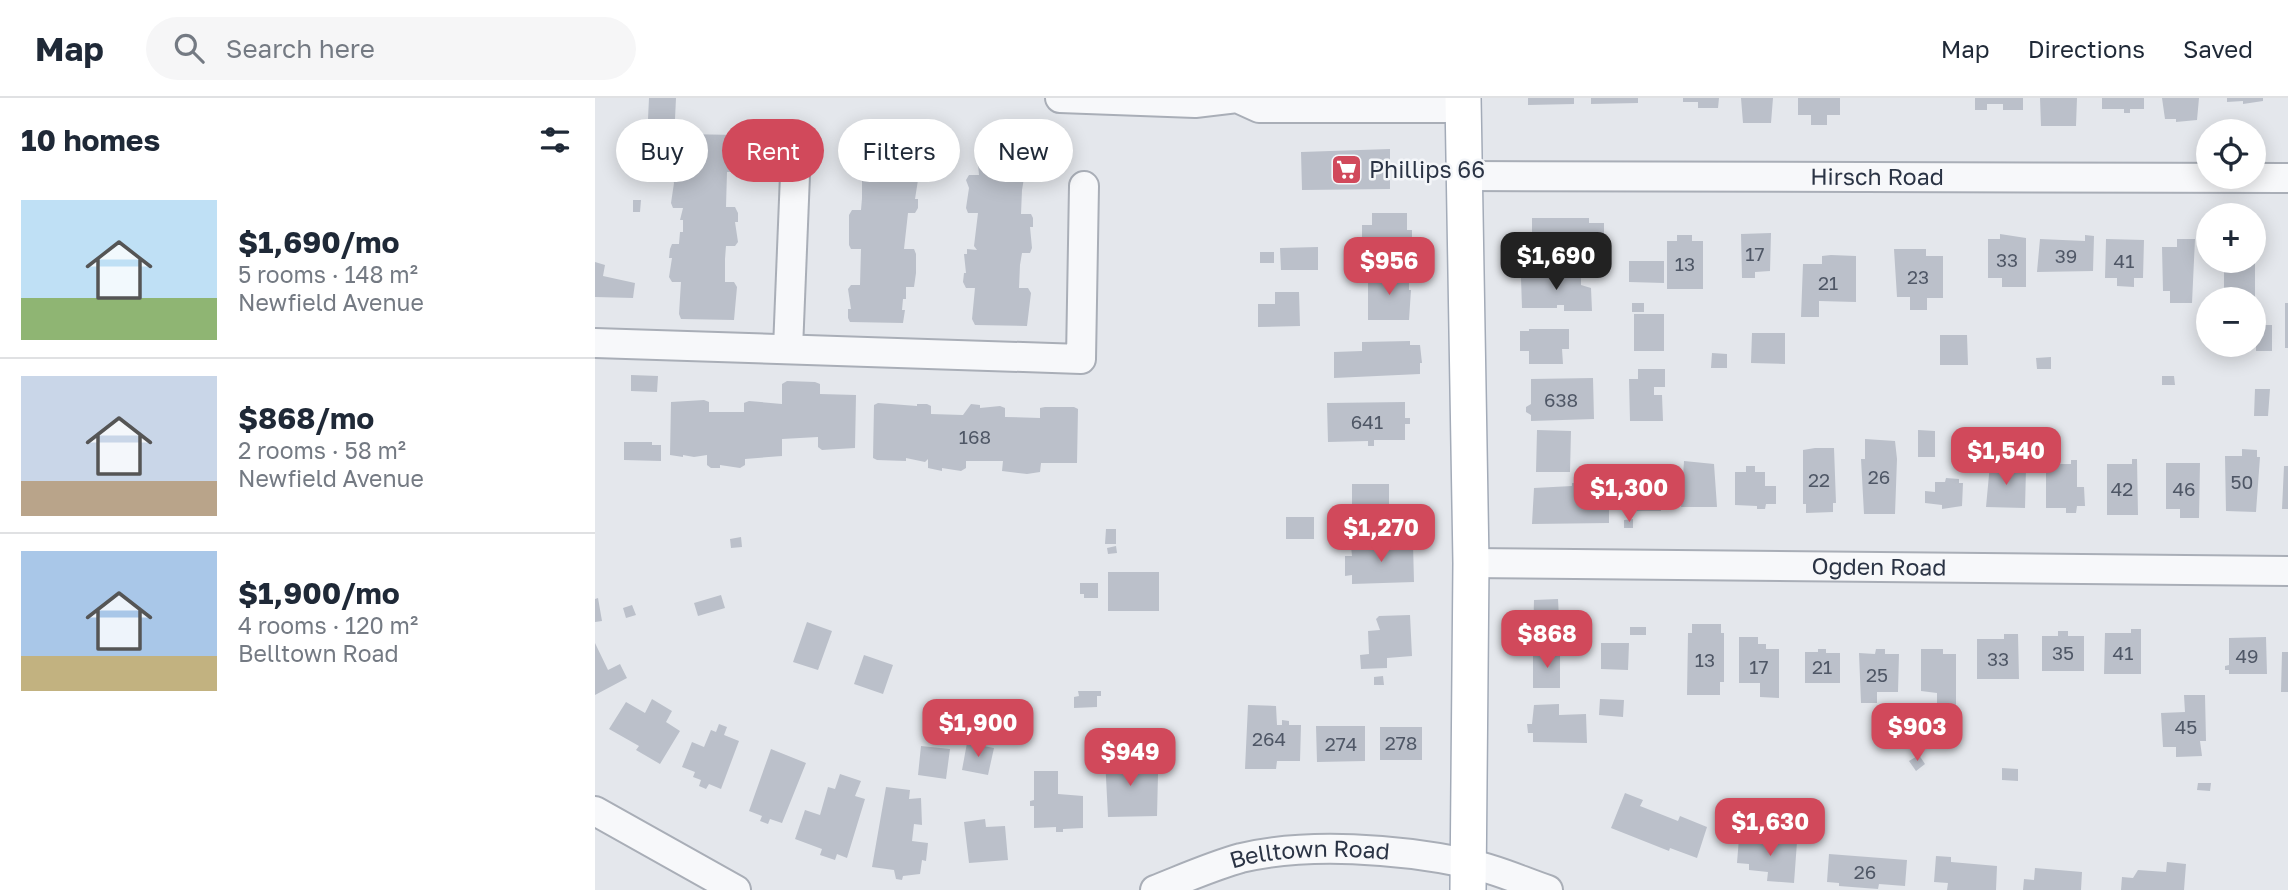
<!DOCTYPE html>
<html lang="en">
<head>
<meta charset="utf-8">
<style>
  :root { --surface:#fff; --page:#f6f6f7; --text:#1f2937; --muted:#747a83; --line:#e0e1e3; --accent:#d1495b }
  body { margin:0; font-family:"Golos Text",sans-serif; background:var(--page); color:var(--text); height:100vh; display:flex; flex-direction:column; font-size:26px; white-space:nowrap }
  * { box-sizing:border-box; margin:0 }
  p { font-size:23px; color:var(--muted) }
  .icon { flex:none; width:38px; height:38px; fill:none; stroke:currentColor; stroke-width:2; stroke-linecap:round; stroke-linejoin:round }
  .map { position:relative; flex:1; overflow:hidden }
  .details { display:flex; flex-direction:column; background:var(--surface); width:595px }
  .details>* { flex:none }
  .top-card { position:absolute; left:21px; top:21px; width:665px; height:63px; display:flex; gap:14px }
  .fabs { position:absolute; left:1601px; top:21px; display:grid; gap:14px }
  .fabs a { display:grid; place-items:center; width:70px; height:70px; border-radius:50%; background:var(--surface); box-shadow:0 4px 18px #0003; font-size:35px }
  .price { position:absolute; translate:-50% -60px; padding:0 16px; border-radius:14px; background:var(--accent); color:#fff; font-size:23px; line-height:46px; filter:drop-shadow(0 2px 4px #0008) }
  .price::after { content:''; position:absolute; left:50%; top:42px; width:21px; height:16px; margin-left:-10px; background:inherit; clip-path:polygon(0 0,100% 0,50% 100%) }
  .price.on { background:#222; color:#fff }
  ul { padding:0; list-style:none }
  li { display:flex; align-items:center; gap:21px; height:175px; padding:0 21px }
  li+li { border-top:2px solid var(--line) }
  li span { display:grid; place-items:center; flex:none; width:196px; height:140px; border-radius:0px; color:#555 }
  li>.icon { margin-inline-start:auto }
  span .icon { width:84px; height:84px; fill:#fffc; stroke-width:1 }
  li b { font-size:30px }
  h2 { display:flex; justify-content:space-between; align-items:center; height:84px; padding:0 21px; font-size:30px }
  .pill { padding:0 24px; border-radius:32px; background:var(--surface); box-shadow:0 4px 18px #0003; font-size:24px; line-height:63px }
  .pill.on { background:var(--accent); color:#fff }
  header { display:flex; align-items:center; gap:42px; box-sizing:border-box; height:98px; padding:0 35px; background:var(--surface); border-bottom:2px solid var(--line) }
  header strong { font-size:33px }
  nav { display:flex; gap:38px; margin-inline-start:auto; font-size:24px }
  .search { width:490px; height:63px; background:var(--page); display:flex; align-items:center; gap:18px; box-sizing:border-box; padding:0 24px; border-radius:38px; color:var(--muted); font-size:26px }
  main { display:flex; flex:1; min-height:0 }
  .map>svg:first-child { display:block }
  .building { fill:#bbc0ca }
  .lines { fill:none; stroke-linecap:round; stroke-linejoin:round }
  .minor-casing { stroke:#a9aeb7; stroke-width:32 }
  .major-casing { stroke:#a3abb8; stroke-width:38 }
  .minor { stroke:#f7f8fa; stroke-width:28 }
  .major { stroke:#fff; stroke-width:35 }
  .labels { text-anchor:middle; stroke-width:5; stroke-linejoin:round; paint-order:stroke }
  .number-label { font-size:19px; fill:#4f5766 }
  .poi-label { font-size:23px; fill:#2b3445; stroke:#f4f6f9; text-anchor:start }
  .street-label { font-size:23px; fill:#2b3445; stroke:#f4f6f9 }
</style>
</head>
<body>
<header>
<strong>Map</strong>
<div class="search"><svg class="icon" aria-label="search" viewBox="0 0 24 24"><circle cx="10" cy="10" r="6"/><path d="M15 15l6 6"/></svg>Search here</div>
<nav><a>Map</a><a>Directions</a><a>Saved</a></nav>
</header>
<main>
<section class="details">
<h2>10 homes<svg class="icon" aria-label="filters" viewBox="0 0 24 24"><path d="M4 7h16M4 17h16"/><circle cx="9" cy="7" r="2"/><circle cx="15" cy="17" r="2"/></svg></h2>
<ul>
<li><span style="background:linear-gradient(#bfe0f5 70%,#8fb573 0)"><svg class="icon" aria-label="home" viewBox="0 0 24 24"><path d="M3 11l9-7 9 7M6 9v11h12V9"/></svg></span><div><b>$1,690/mo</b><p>5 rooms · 148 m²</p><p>Newfield Avenue</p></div></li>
<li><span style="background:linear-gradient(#c9d6e8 75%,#b9a48a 0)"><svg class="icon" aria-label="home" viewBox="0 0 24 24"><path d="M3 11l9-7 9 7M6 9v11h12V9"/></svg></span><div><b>$868/mo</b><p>2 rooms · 58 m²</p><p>Newfield Avenue</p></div></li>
<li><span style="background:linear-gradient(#a9c7e8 75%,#c2b280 0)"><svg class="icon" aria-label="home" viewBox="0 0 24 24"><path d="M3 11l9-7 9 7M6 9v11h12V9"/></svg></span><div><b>$1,900/mo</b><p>4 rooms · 120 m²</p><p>Belltown Road</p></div></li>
</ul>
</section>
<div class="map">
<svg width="1693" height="792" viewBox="0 0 1693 792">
  <rect width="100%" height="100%" fill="#e4e7ec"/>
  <path class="building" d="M54,0H81L80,21H53Z
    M933,0H979V6L933,7Z
    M996,0H1043V5L996,6Z
    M1088,0H1124L1123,10H1103V4H1088Z
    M1146,0H1178L1176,25H1148Z
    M1203,0H1245V17H1232V27H1216V17H1203Z
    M1380,0H1428V12H1408V6H1392V12H1380Z
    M1445,0H1482L1481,28H1446Z
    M1507,0H1549V11H1535V15H1529V11H1507Z
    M1567,0H1604L1602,22L1581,24V21H1570Z
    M1632,0H1668V3L1648,6V3L1632,4Z
    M89,36L141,37L144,41L141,50L144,69L141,74H132L131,109H140L143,115V124H140L143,144L140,148H131L130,161V184H139L142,189L139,222L86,221L84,216L86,184H77L74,179L77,160H74L75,151L77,146H84L85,134H88V122H85L88,110H78L76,105L79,85L76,76L79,72H89L86,68Z
    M259,39L313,40L314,44L311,76L321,77L323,82L320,101H323V110L320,115H313L309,151H319L321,156V175L319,189H311V201H308L307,212H310L308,225L255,224L253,220V211H256L253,191L256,187H265L266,151H256L254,147V117L257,112H266L267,100V77H258L256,72Z
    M385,40L438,42L440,47L439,76L437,80H429L427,92L426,116H436L438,120V129H435L437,150L435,155H427L425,167L424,190H433L436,195L432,228L380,227L377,221L380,190H371L368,184L369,175H371L369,156H372V151L382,152L379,148L383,115H373L371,110L374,90L371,82L374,77H384L382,54Z
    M795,51V91L707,92L706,54Z
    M38,102H46L45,114H38Z
    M777,115H812V132H817V140H812V158L777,159V148H771V141H767V127H777Z
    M937,120H994V125H1009V146H993V154H937Z
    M1176,135L1175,173L1160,174V180H1147L1146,136Z
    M1405,136L1431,140V189H1407V180H1393V141H1405Z
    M1082,137H1097V143H1108V191H1072V143H1082Z
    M1490,137L1499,138L1498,173L1442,174L1445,141L1490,143Z
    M1511,141L1549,142L1548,180H1539V189L1522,188V180H1510Z
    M1582,141H1600L1597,205H1575V193H1568L1567,149H1582Z
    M723,149V172H686L685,150Z
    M1299,151H1331V158H1348V200H1332V212H1315V199H1302Z
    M665,154H679V165H665Z
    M1236,157L1261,158V204L1224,203V219H1206L1208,166H1227V158Z
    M1034,163H1069V185L1034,184Z
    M1629,163H1660V201H1629Z
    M0,164L10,167L8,178L40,185L38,200L0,199Z
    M773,175H814V192H816L814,222H773Z
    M941,175H986V187L996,190L997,213H969V207H962V210H927L926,180H941Z
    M680,194H704L705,228L663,229V206H680Z
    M1037,205H1049V214H1037Z
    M1690,205H1693V250H1690Z
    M1039,216H1069V253H1039Z
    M1661,227H1677V253H1661Z
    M934,231H974V251H967L968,266H934V253H925V233H934Z
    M1157,235H1190V266L1156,265Z
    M1345,237H1372L1373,267H1345Z
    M815,243V247H825L827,265H825V276L739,280V254L767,253V244Z
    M1117,255L1132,256V270H1116Z
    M1456,259V271H1442L1441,260Z
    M1043,271H1070V289H1059V297H1067L1068,323H1035L1034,281H1043Z
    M36,277L63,278L62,294L36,293Z
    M1567,278H1579L1580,287H1567Z
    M998,280L999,321L936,323V317L931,314V309L936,306V281Z
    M192,283L220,284L225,286V296L261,297L260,350L227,352L223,349V339L187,341V358L150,361V367L145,370L125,367V370H116L112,367V357L99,359L88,357V359L75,357L76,304L109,302L114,304V314H149V305L154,303L187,306V286Z
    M1660,291H1675L1673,318H1659Z
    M810,304V320H815V326H810V342H779V348H773V343L733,344L732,305Z
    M283,305L322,308V306H332L336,308V316L368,317L376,306L385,307V310L405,308L410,310V319L445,320V310L450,309H479L483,311L482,365H446L445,374L432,376L407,373L408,363H371V370L366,373L347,370V373L333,370V361L330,364L311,360V363L282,362L278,360L279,307Z
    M942,332L976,333L975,374H941Z
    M1323,332L1340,333V359H1323Z
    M1270,341L1300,343L1302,361L1300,416H1269L1266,361H1270Z
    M29,344H57V347H66V363L29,362Z
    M1220,350H1239L1241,405H1238V414L1211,415V406H1208V352Z
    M1647,351L1662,352V359H1665L1661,414L1631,413L1630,358H1647Z
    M1537,361H1542L1543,417H1512V366H1537Z
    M1476,362H1482V389H1489L1490,408H1482L1481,415H1471V410H1451V366H1476Z
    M1089,363L1119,366L1122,409H1086Z
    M1571,365H1605L1604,420H1585V411H1571Z
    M1395,366H1407V370H1431L1430,410L1391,409Z
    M1151,368H1160V374H1170V388H1181V406H1171L1170,411H1162V408L1140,407V374H1151Z
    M1689,368H1693V411H1687Z
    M1351,380L1364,381V385H1368L1367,408L1347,411V407L1330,405V393L1340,394V384H1350Z
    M1052,383H1064L1066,413H1036V390H1052Z
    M977,385H1002V408L1014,410V425L937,426L939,390L977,388Z
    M757,386H794V422L749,423L751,406H757Z
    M691,419H719V441H691Z
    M1038,421V430H1029V422Z
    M511,431H521V446H510Z
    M146,439L147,449L136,450L135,441Z
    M818,446L819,484L757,486V477L750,478V458H757L756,448Z
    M521,448L522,455L513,456L512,450Z
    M513,474H564V513H513Z
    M485,485H503V500H489V496H485Z
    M126,497L130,510L103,518L99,505Z
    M3,500L7,523L0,524V501Z
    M963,501L965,539H938L939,502Z
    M37,507L41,517L31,520L28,510Z
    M815,517L817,558L792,560V570L766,571L765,557L774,556L773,533L785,532L781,521L784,518Z
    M212,524L237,533L223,572L198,564Z
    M1097,526H1126V535H1129V584H1125V597H1092L1093,535H1097Z
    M1035,529H1051V537H1035Z
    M1536,531H1546V576H1509L1510,535H1536Z
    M1463,533H1473V538H1489V573H1447V538H1463Z
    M1409,536H1423L1424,581H1382V541H1409Z
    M1144,539H1163V546H1171V551H1184V600L1165,599V585H1144Z
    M1671,539L1672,576H1634V572H1630V568L1634,567V540Z
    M0,545L13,572L25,566L32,580L0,597Z
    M1006,545H1034L1033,572L1006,571Z
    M1223,551H1231V555H1245V585H1210V554H1223Z
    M1281,551H1290V556H1304L1303,594H1282V605H1266L1264,555L1280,556Z
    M1326,551H1348V556H1361V613H1342V595L1326,593Z
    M965,554V590H938V555Z
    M1687,554H1693V594H1686Z
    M269,557L298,567L288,596L259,586Z
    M788,578L789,587H779V579Z
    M483,593H506V598H502V609L479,610V599L484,598Z
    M1589,597H1610L1611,643H1605L1607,658L1581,659V649H1568L1566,615L1590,614Z
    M57,601L77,613L71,624L85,633L65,666L41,652L44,648L14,631L31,604L50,615Z
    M1005,601L1029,602L1028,619L1004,617Z
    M964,606V617L991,616L992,645L938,644V635H933L932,626H937L939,607Z
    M653,607L681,608L682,627H687V622L694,623V627H706L705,663H682L681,671H650Z
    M124,626L132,629L129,637L144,643L126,691L114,686L111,691L104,688L106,682L98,679L100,674L87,669L97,644L109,649L116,632L121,634Z
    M721,628H770V663L722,664Z
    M785,629H827V662H785Z
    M372,645L399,650L393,677L367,672Z
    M326,648L355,651L351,681L323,677Z
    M176,651L211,665L187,725L175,721L173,726L165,723L167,718L154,713Z
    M1324,657L1330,666L1321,673L1314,663Z
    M548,659L549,676H563L562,718L513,719L510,660Z
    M1407,670L1423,671V683L1407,682Z
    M439,673H463V696L488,698V730L468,731V734H461V729L439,730V708H435V703L439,702Z
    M245,676L266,683L260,698L270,701L252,760L242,756L240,762L225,757L227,751L200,741L210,712L225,717L233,689L240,691Z
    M1603,685H1616L1615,693L1602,692Z
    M291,689L315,692L314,701L326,700L327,727L319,726L317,743L333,745L331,763L327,762L325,776L308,778L307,782L301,781L299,772L277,769Z
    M1030,695L1048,702L1045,708L1083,723L1085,718L1112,729L1102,760L1075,750L1074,753L1016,730Z
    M390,721L391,729L410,728L413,762L374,765L369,724Z
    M1144,740L1202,744L1199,785L1172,783L1173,774L1154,772V766L1142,765Z
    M1234,756L1312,762L1310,788L1284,786L1283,791L1244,788V785L1232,784Z
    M1341,758L1356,759V764L1402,768L1401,792H1352L1353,785L1339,784Z
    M1572,764L1591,766L1589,792H1526L1527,779L1538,780L1543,772L1571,774Z
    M1440,770L1487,774L1486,792H1428L1429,781L1439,782Z"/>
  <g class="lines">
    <defs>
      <g id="minor">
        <path d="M465,0L600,5L642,0L664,10H868"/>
        <path id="s1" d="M871,78L1693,80"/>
        <path d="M0,245L486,261L489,88"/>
        <path d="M193,251L201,52"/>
        <path id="s2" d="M876,465L1693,473"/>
        <path d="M0,713L141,792"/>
        <path id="s3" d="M560,792C588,781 617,768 646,760C713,744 803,751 871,765C899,770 926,783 953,792"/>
      </g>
      <path id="major" d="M868,0L876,465L873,792"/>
    </defs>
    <use href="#minor" class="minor-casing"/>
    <use href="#major" class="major-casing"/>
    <use href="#minor" class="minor"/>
    <use href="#major" class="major"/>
  </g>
  <defs>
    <symbol id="supermarket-square" viewBox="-11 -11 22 22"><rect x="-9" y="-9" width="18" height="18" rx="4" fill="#d1495b" stroke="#f4f6f9"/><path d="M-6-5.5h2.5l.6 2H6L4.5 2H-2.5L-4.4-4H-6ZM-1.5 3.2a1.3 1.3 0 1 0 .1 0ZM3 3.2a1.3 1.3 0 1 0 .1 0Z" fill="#fff"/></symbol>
  </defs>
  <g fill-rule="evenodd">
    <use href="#supermarket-square" x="734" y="54" width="35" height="35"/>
  </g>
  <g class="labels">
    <g class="number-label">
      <text x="1160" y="163">17</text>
      <text x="1471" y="165">39</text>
      <text x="1412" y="169">33</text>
      <text x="1529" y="170">41</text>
      <text x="1090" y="173">13</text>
      <text x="1323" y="186">23</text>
      <text x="1233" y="192">21</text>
      <text x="966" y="309">638</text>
      <text x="772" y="331">641</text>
      <text x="380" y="346">168</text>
      <text x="1284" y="386">26</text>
      <text x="1224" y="389">22</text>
      <text x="1647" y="391">50</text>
      <text x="1527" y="398">42</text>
      <text x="1589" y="398">46</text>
      <text x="1468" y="562">35</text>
      <text x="1528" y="562">41</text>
      <text x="1652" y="565">49</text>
      <text x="1403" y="568">33</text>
      <text x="1110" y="569">13</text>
      <text x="1164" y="576">17</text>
      <text x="1227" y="576">21</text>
      <text x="1282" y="584">25</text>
      <text x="1591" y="636">45</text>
      <text x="674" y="648">264</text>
      <text x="806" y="652">278</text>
      <text x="746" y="653">274</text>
      <text x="1270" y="781">26</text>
    </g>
    <g class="poi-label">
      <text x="774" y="80">Phillips 66</text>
    </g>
    <g class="street-label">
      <text dy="8" stroke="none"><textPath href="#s1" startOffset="411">Hirsch Road</textPath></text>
      <text dy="8" stroke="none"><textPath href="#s2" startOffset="408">Ogden Road</textPath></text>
      <text dy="8" stroke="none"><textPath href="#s3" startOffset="161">Belltown Road</textPath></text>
    </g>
  </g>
</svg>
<div class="fabs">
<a><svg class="icon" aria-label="locate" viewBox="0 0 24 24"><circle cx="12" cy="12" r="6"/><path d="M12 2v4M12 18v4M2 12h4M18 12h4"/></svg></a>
<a>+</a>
<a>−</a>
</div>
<b class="price on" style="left:961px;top:194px">$1,690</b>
<b class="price" style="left:794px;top:199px">$956</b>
<b class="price" style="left:1411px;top:389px">$1,540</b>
<b class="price" style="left:1034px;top:426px">$1,300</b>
<b class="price" style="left:786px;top:466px">$1,270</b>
<b class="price" style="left:952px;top:572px">$868</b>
<b class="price" style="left:383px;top:661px">$1,900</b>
<b class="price" style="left:1322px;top:665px">$903</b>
<b class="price" style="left:535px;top:690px">$949</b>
<b class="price" style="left:1175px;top:760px">$1,630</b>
<div class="top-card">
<a class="pill">Buy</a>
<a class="pill on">Rent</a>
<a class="pill">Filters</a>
<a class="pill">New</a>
</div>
</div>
</main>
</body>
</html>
